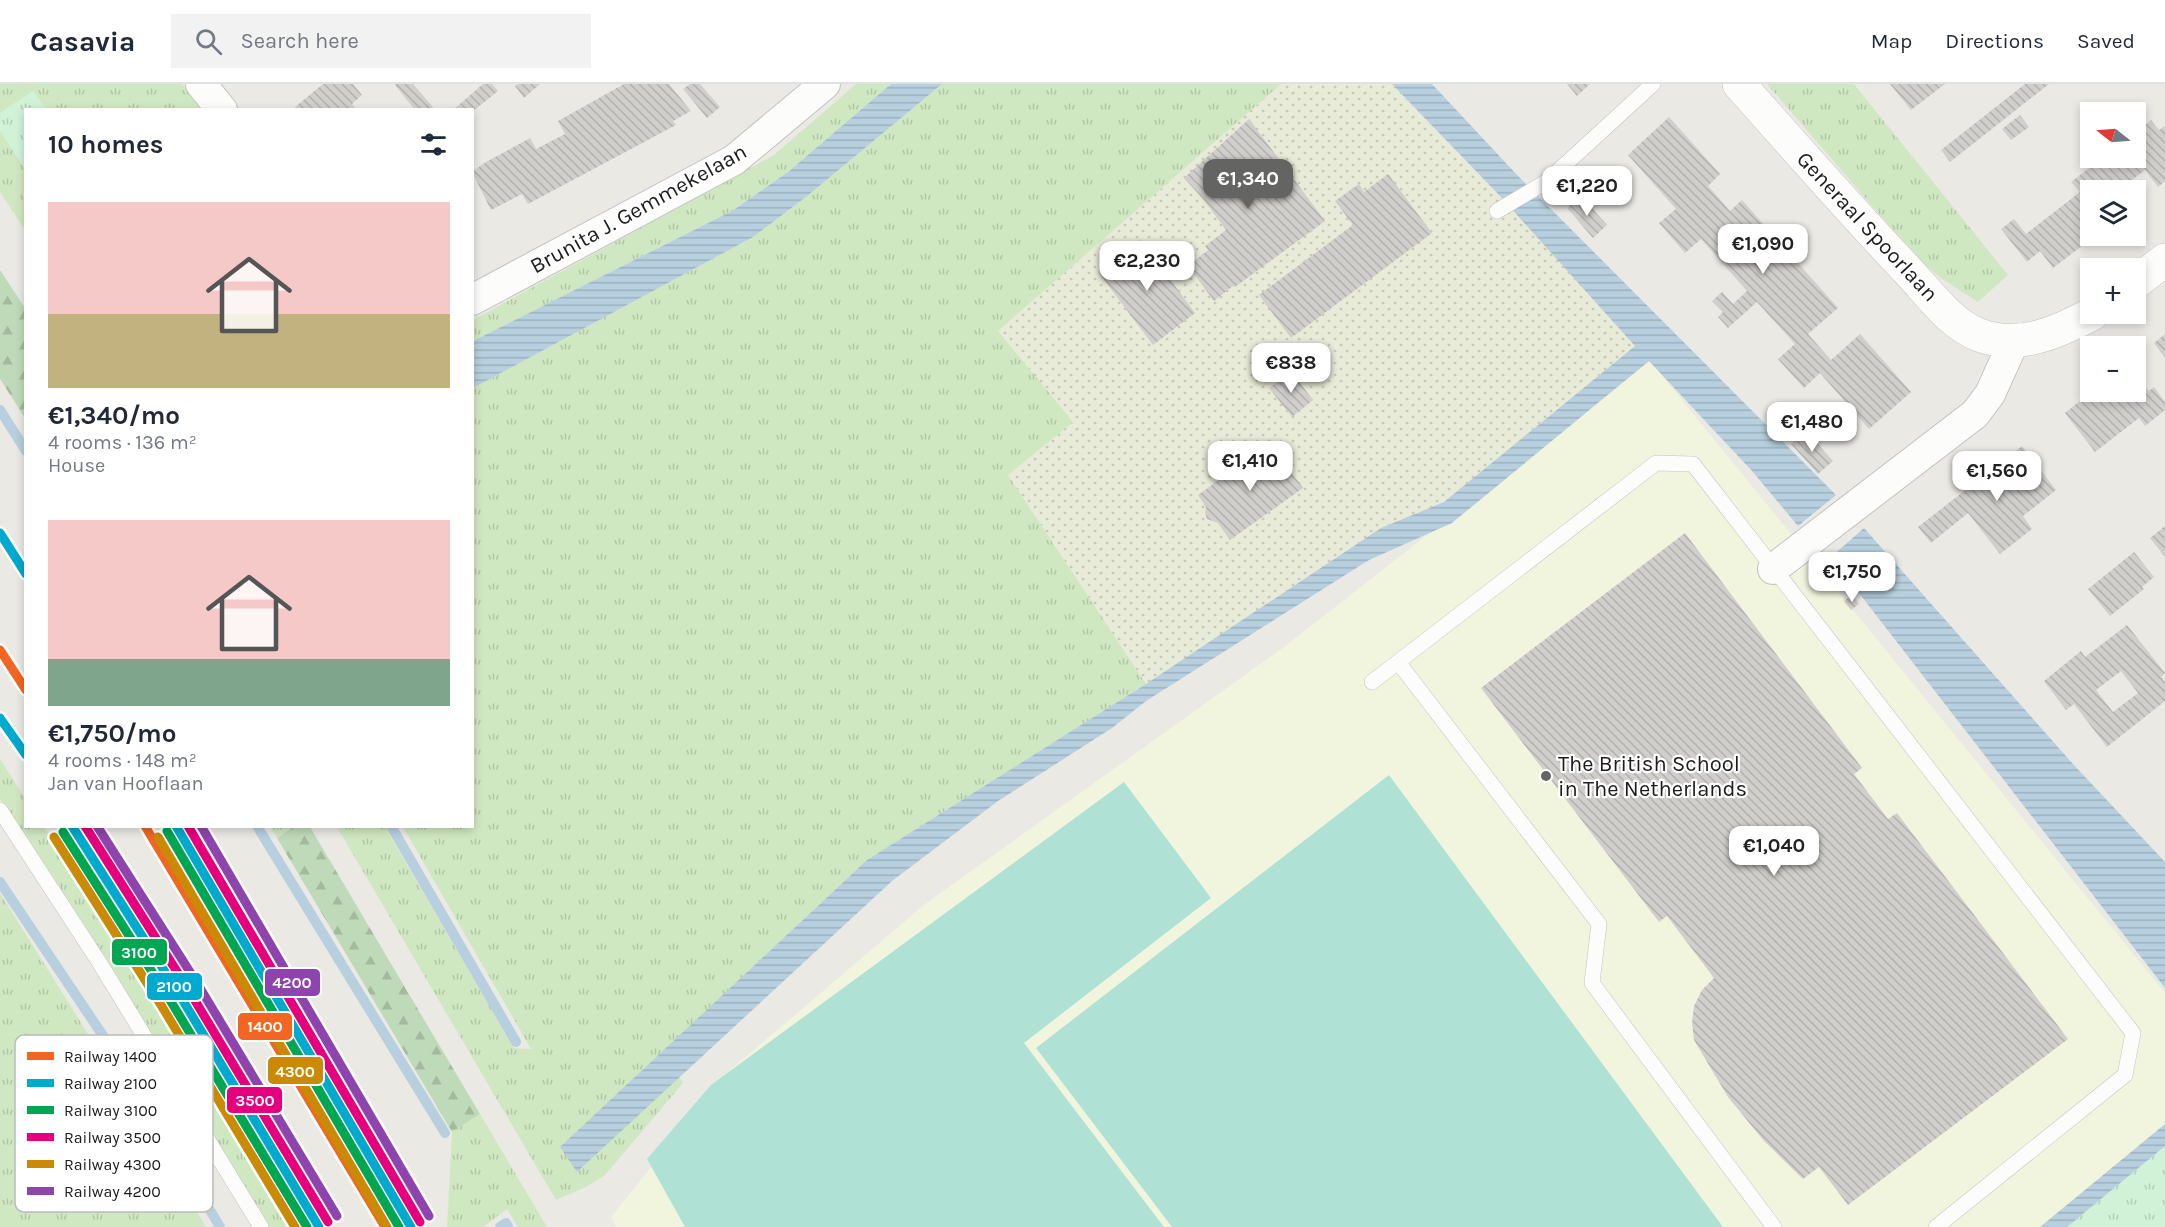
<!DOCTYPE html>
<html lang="en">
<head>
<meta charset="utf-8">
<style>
  :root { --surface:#fff; --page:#f2f2f3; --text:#1f2937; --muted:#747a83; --line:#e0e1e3; --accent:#646462 }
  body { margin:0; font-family:Karla,sans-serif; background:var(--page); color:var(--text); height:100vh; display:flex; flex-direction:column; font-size:22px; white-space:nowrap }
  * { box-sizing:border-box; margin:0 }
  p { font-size:20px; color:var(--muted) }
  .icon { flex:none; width:33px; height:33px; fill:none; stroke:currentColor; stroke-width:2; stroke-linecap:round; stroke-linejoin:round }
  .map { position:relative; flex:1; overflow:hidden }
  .panel { position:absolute; left:24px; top:24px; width:450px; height:720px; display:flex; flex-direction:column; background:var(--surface); border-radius:0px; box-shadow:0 3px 9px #0003 }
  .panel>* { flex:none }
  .needle { width:39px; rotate:287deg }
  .tools { position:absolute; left:2080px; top:18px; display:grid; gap:12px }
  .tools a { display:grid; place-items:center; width:66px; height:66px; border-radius:0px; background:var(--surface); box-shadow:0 3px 9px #0003; font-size:30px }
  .price { position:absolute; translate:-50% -51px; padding:0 14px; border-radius:12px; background:#fff; color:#222; font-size:20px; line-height:39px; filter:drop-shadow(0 2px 3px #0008) }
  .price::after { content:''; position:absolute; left:50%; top:36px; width:18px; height:14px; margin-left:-9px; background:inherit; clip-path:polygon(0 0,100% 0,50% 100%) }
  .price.on { background:var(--accent); color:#fff }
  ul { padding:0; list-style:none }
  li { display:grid; align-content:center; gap:12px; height:318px; padding:0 24px }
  li span { display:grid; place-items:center; height:186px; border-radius:0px; color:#555 }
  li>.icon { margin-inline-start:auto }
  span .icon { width:108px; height:108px; fill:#fffc; stroke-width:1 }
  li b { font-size:26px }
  h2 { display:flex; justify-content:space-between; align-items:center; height:72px; padding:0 24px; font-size:26px }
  header { display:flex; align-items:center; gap:36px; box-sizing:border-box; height:84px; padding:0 30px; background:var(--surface); border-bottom:2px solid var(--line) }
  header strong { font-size:28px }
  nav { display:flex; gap:33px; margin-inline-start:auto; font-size:21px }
  .search { width:420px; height:54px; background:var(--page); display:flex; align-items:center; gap:15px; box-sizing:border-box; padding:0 21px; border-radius:0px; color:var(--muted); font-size:22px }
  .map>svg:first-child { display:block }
  .education { fill:#f2f5de }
  .farmland { fill:url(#farmland-dots) }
  .grass { fill:url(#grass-tufts) }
  .forest { fill:url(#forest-firs) }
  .park { fill:url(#park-tufts) }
  .pitch { fill:#afe2d5 }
  .water { fill:url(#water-rules) }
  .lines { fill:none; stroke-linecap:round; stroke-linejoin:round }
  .stream { stroke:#b7cfde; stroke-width:10 }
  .building { fill:url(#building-back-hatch); fill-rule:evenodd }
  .service-casing { stroke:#c3c2c0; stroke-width:16 }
  .minor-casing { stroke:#c3c2c0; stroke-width:32 }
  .tertiary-casing { stroke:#c3c2c0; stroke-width:34 }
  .service { stroke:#fcfcfb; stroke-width:15 }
  .minor { stroke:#fcfcfb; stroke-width:30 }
  .tertiary { stroke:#fcfcfb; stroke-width:33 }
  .rail-1-casing { stroke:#fff; stroke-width:14 }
  .rail-2-casing { stroke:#fff; stroke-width:14 }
  .rail-3-casing { stroke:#fff; stroke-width:14 }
  .rail-4-casing { stroke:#fff; stroke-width:14 }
  .rail-5-casing { stroke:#fff; stroke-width:14 }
  .rail-6-casing { stroke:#fff; stroke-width:14 }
  .rail-1 { stroke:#f26522; stroke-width:9 }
  .rail-2 { stroke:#00a9ce; stroke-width:9 }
  .rail-3 { stroke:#00a651; stroke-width:9 }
  .rail-4 { stroke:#e5007d; stroke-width:9 }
  .rail-5 { stroke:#cb8a06; stroke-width:9 }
  .rail-6 { stroke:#8e44ad; stroke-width:9 }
  .poi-dot { fill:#646462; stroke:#fff; stroke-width:2 }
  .labels { text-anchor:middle; stroke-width:4.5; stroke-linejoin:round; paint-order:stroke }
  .street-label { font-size:22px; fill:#1c1c1c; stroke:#fff }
  .poi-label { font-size:22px; fill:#1c1c1c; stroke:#fff; text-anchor:start }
  .key { fill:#fff; stroke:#bbb; stroke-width:1.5 }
  .key-label { font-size:16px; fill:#1c1c1c }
  .line-badge { stroke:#fff; stroke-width:2 }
  .badge-label { font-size:16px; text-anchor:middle; font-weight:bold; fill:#fff }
</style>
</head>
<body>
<header>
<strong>Casavia</strong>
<div class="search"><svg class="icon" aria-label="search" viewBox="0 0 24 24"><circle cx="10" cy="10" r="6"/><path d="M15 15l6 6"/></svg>Search here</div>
<nav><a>Map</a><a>Directions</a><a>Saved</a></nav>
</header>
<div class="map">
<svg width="2165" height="1143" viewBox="0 0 2165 1143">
  <defs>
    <pattern id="farmland-dots" width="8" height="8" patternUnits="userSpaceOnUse" patternTransform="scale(1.5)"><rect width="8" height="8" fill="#e7ebd7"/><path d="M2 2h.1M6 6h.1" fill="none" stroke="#c6c9b8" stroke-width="1.8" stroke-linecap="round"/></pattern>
    <pattern id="grass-tufts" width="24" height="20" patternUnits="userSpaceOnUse" patternTransform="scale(1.5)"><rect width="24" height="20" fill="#d0e8c2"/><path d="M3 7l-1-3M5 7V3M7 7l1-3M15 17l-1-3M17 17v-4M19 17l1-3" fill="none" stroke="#b2c6a6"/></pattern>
    <pattern id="forest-firs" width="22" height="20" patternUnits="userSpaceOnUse" patternTransform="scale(1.5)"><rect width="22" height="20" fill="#bfdab9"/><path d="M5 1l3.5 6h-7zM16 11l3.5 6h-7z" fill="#a4ba9e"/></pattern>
    <pattern id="park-tufts" width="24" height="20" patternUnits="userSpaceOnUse" patternTransform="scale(1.5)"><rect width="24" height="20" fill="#d1f2d7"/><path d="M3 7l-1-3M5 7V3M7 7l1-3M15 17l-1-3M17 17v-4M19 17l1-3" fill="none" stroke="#b3cfb8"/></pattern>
    <pattern id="water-rules" width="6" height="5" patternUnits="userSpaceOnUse" patternTransform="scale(1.5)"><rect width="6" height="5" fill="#b7cfde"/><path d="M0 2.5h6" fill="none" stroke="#9db1be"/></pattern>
    <pattern id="building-back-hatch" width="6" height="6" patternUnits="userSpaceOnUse" patternTransform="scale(1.5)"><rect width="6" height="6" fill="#d1cfcb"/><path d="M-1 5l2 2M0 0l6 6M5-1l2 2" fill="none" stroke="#b3b1ae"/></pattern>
  </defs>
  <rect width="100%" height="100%" fill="#eae9e4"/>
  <path class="education" d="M1650,277L2165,909V1062L2067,1143H616L611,1133L728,988L924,821L1284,563Z"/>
  <path class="farmland" d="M1281,0H1392L1500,112L1636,261L1444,418L1381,444L1146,600L1008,391L998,247Z"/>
  <path class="grass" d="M0,0H182L204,25L26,26L25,146L0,108Z
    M856,0H891L788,88L732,127L473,257V236L774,71Z
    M942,0H1281L998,247L1073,338L1008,391L1146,600L867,776L561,1063L577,1088L679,992L683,999L605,1091L586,1103L556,1116L337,743H385L514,964L531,965L403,743L472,742L473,304L753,153L806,113Z
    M1767,0H1854L2008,191L1978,218L1942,195L1917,174Z
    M0,675L25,714L26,742L44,743L109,841L295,1143H268L112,885L0,715Z
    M270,743H293L277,754Z
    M0,809L138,1030L206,1143H0Z
    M480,1030L547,1143H518L507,1125L483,1143H447L452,1048Z"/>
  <path class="forest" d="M0,186L25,224V334L0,295Z
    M293,743H310L480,1030L452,1048L277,754Z"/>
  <path class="park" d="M33,7L46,25L26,26L25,85L0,47V29Z
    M2165,1062V1143H2067Z"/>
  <path class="pitch" d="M1389,691L1723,1143H1172L1036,964Z
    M1124,698L1211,814L1024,959L1164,1143H685L647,1075L711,1001Z"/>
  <path class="water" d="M891,0H942L806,113L753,153L473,304V257L732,127L788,88Z
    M1392,0H1432L1518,92L1836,411L1798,442L1753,388L1649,277L1452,439L1369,476L1146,617L1112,644L998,717L892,797L577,1088L560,1063L867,776L1146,600L1381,444L1444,418L1635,262L1500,112Z
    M1864,444L2072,679L2165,778V904L1831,473Z
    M2165,1040V1062L2067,1143H2040Z"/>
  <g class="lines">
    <path class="stream" d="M0,326L26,367
      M257,742L445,1049
      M391,742L516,958
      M0,798L136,1001L220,1143
      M500,1143L506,1139L508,1143"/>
  </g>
  <path class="building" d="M323,0H353L362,11L352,20L357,26H297L295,23Z
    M396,0H413L433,23L430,26H415L395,1Z
    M483,0H492L498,7L472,28V26H453Z
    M517,0H540L524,14L515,2Z
    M624,0H669L691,27L673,37L676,41L528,120L522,110L491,126L472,88L486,78L530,54L536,65L565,50L558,37Z
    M690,0H700L720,23L707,34L683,5Z
    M1567,0H1590L1577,12Z
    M1890,0H1945L1911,26Z
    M2025,0H2049L1950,78L1941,66Z
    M2020,31L2029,43L2011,56L2002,45Z
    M1669,33L1720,90L1708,102L1718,113L1730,127L1742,116L1838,224L1808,250L1831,276L1860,250L1911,308L1869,345L1820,289L1804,304L1792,291L1778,275L1795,260L1757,218L1728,244L1718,233L1723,228L1712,217L1722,208L1733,220L1747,207L1701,155L1685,169L1659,139L1676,125L1628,71Z
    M1249,35L1325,137L1235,203L1234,201L1214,217L1188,182L1208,166L1205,162L1226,146L1203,115L1184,94Z
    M2151,36L2159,46L2165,42V97L2158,103L2145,86L2120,105L2121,106H2091V152H2095L2053,184L2040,167L2027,178L2001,145L2014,135L2026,150L2080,108L2071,98L2098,77L2096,74H2136V48Z
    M1388,90L1432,149L1291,254L1259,211L1353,141L1335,117L1359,100L1364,108Z
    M1581,112L1607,141L1593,154L1567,124Z
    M1141,156L1195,229L1153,261L1098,188Z
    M2165,250V274L2154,259Z
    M1291,287L1313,316L1292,333L1269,304Z
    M2139,295L2149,307L2154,303L2165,318V326L2145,342L2139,334L2095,368L2065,329L2091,308H2119L2122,312L2128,308H2136V298Z
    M1806,347L1833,377L1818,390L1791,360Z
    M1270,359L1303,404L1230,456L1218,439L1207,435L1205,429L1206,423L1198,411Z
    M2022,362L2056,406L2023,432L2032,445L2000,470L1968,429L1931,459L1918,443Z
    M2165,442V473L2150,454Z
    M1685,449L1862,684L1854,690L1888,735L1897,729L2068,955L1848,1121L1819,1083L1803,1095L1764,1057L1728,1013L1694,956L1692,939L1694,922L1702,906L1714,894L1667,832L1659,838L1481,604Z
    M2134,468L2154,493L2142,503L2144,505L2110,532L2088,505Z
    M1852,511L1859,520L1851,526L1844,517Z
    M2127,541L2165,589L2161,593L2165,598V617L2107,663L2074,620L2066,626L2044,597L2081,567L2085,573ZM2121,587L2138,609L2113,628L2096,606Z"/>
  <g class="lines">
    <defs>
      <path id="service" d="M1497,127L1546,98L1653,0
        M1398,578L1599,840L1592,899L1774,1143
        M1372,598L1656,379L1693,380L2133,949L2125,991L1936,1143
        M0,726L99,878L261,1143"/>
      <path id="minor" d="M201,0L222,26
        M472,216L734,76L825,0
        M1773,485L1975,330L1990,310L2014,257"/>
      <path id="tertiary" d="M1739,0C1795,63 1850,126 1908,187C1929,209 1950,240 1979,251C2019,266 2058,248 2092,230
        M2136,198L2165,176"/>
    </defs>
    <use href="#service" class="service-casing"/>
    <use href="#minor" class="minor-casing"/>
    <use href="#tertiary" class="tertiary-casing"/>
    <use href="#service" class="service"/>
    <use href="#minor" class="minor"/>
    <use href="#tertiary" class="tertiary"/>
    <defs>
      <path id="rail-1" d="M0,566L26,606
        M145,742L385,1143"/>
      <path id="rail-2" d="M0,449L26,490
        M0,634L26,671
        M72,742L179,910L319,1143
        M176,742L411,1143"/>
      <path id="rail-3" d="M167,747L399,1143
        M63,748L170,916L307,1143"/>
      <path id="rail-4" d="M85,742L188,905L328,1138
        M188,742L420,1138"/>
      <path id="rail-5" d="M54,753L161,921L295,1143
        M158,753L387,1143"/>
      <path id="rail-6" d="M97,742L197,899L337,1132
        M201,742L429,1132"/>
    </defs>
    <use href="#rail-1" class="rail-1-casing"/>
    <use href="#rail-2" class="rail-2-casing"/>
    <use href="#rail-3" class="rail-3-casing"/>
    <use href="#rail-4" class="rail-4-casing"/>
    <use href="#rail-5" class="rail-5-casing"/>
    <use href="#rail-6" class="rail-6-casing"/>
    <use href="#rail-1" class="rail-1"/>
    <use href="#rail-2" class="rail-2"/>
    <use href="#rail-3" class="rail-3"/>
    <use href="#rail-4" class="rail-4"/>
    <use href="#rail-5" class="rail-5"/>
    <use href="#rail-6" class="rail-6"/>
  </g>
  <circle class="poi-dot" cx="1546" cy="692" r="6"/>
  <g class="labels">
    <g class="street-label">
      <text transform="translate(638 124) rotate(-29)" y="8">Brunita J. Gemmekelaan</text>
      <text transform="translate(1868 142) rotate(47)" y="8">Generaal Spoorlaan</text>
    </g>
    <g class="poi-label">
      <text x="1558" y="687">The British School<tspan x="1558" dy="25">in The Netherlands</tspan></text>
    </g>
  </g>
  <rect x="15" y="951" width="198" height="177" rx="9" class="key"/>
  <rect x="27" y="968" width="27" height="8" fill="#f26522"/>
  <rect x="27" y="995" width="27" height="8" fill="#00a9ce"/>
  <rect x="27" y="1022" width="27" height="8" fill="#00a651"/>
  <rect x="27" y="1049" width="27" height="8" fill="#e5007d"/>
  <rect x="27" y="1076" width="27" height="8" fill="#cb8a06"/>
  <rect x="27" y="1103" width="27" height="8" fill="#8e44ad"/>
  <g class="key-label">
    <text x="64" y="978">Railway 1400</text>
    <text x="64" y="1005">Railway 2100</text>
    <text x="64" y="1032">Railway 3100</text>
    <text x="64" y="1059">Railway 3500</text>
    <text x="64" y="1086">Railway 4300</text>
    <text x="64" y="1113">Railway 4200</text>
  </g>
  <g class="line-badge">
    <rect x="111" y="854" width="57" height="28" rx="6" fill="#00a651"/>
    <rect x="264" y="884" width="57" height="29" rx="6" fill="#8e44ad"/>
    <rect x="146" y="888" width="57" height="29" rx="6" fill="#00a9ce"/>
    <rect x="237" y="928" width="56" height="29" rx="6" fill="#f26522"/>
    <rect x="267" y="972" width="57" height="29" rx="6" fill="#cb8a06"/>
    <rect x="226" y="1002" width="57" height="28" rx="6" fill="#e5007d"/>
  </g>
  <g class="badge-label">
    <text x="139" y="874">3100</text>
    <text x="292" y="904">4200</text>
    <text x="174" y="908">2100</text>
    <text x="265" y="948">1400</text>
    <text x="295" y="993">4300</text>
    <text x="255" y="1022">3500</text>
  </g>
</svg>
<div class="tools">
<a><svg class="needle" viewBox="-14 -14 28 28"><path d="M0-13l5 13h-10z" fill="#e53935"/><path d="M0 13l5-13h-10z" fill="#747a83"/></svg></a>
<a><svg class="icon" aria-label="layers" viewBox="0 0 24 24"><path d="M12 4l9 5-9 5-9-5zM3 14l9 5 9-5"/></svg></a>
<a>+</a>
<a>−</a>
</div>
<b class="price on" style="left:1248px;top:126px">€1,340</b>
<b class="price" style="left:1587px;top:133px">€1,220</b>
<b class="price" style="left:1763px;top:191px">€1,090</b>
<b class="price" style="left:1147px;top:208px">€2,230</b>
<b class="price" style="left:1291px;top:310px">€838</b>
<b class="price" style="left:1812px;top:369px">€1,480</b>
<b class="price" style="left:1250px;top:408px">€1,410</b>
<b class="price" style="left:1997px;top:418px">€1,560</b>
<b class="price" style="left:1852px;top:519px">€1,750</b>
<b class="price" style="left:1774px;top:793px">€1,040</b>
<section class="panel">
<h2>10 homes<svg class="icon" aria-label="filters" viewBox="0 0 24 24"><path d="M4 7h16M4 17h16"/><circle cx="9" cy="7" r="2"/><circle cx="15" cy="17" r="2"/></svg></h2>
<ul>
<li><span style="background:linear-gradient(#f6c9c9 60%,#c2b280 0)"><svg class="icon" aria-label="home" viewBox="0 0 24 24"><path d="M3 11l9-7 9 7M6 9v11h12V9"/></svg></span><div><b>€1,340/mo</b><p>4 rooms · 136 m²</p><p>House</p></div></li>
<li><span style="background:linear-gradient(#f6c9c9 75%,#7fa58c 0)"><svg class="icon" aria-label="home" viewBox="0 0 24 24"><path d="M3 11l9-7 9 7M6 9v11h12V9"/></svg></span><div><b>€1,750/mo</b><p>4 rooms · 148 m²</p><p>Jan van Hooflaan</p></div></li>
</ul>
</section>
</div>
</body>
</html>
